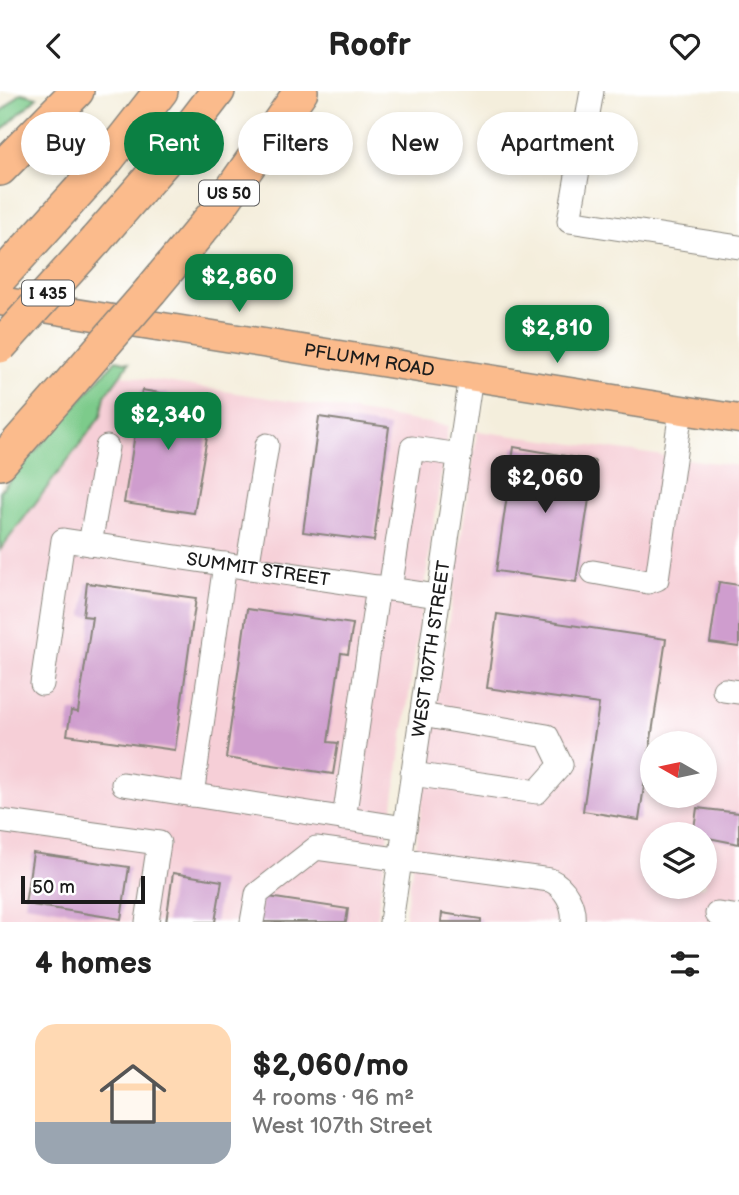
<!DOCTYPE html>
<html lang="en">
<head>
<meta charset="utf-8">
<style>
  :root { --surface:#fff; --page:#f2f2f2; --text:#222; --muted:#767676; --line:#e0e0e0; --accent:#0b8043 }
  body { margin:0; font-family:"Balsamiq Sans",sans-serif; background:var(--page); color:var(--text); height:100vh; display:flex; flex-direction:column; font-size:26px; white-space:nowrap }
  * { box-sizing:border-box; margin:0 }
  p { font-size:23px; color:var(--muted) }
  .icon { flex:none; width:38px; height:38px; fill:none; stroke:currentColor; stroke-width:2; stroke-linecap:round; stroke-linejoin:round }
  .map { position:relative; height:831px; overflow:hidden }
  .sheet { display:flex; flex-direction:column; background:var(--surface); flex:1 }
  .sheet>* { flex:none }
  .banner { position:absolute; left:21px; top:21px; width:698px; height:63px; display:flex; gap:14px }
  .needle { width:46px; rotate:279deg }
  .fabs { position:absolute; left:640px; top:640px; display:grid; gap:14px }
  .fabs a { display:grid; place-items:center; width:77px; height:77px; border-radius:50%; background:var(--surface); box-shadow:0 4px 10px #0003; font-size:35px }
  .scale { position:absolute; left:21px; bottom:18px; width:124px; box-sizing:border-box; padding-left:7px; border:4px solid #1c1c1c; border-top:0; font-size:19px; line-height:24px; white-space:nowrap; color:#1c1c1c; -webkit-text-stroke:5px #fff; paint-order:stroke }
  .price { position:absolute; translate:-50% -60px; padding:0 16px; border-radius:14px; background:var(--accent); color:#fff; font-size:23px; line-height:46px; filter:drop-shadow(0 2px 4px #0008) }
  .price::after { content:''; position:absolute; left:50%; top:42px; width:21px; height:16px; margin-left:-10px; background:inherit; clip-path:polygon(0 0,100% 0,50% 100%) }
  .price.current { background:#222; color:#fff }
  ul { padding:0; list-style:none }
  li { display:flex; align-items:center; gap:21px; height:175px; padding:0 35px }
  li+li { border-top:2px solid var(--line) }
  li span { display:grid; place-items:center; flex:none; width:196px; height:140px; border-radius:21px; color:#555 }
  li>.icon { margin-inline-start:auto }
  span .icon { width:84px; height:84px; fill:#fffc; stroke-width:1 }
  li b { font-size:30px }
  h2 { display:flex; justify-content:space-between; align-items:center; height:84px; padding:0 35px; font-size:30px }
  .chip { padding:0 24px; border-radius:32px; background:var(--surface); box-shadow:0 4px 10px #0003; font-size:24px; line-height:63px }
  .chip.current { background:var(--accent); color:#fff }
  header { display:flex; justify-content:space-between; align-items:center; height:91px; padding:0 35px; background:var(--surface); font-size:32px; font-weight:700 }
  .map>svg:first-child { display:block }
  .built { fill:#f6cfd7; fill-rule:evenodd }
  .green { fill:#7dcb8b; stroke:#4c7454; stroke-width:2 }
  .building { fill:#cf9dce }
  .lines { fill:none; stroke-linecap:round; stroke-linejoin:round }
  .minor-casing { stroke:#88857c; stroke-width:25 }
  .major-casing { stroke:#88857c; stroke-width:31 }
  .highway-casing { stroke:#88857c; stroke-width:36 }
  .minor { stroke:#fff; stroke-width:23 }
  .major { stroke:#fbbb8c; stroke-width:28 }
  .highway { stroke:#fbbb8c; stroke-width:33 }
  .highway-bridge-casing { stroke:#88857c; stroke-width:36; stroke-linecap:butt }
  .highway-bridge { stroke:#fbbb8c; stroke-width:33 }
  .labels { text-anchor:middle; stroke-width:7; stroke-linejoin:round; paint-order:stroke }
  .shield { fill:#fff; stroke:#606060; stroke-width:2 }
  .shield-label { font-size:16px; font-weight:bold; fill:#1c1c1c }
  .street-label { font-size:18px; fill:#1c1c1c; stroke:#fff }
</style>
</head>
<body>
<header><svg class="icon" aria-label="back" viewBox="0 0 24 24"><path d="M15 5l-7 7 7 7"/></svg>Roofr<svg class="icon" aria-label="heart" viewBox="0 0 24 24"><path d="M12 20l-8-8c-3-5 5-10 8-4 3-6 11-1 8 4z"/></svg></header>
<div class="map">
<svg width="739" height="831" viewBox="0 0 739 831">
  <rect width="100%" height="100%" fill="#fff"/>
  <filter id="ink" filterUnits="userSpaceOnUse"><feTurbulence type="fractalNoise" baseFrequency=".0143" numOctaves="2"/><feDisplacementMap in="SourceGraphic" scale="14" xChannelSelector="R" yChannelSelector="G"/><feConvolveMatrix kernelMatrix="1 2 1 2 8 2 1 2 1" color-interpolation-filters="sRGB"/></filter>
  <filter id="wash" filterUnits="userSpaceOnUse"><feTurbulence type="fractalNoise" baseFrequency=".00686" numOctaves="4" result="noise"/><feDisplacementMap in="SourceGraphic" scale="28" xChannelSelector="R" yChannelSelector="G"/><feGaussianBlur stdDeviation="1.57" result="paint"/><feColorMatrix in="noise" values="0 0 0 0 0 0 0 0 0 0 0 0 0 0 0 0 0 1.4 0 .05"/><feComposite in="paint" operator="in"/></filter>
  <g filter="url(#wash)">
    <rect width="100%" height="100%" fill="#f4eedc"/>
    <path class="built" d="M121,284L448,335L376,831H0V459L101,325L105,305Z
      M477,340L739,375V831H404ZM653,653H705V705H653ZM653,744H705V796H653Z"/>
    <path class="green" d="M21,2L37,6L0,41V22Z
      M116,269L129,272L105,305L101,325L0,459V400Z"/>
    <g id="blocks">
      <path class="building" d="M142,299L213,311L194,422L124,412Z
        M319,326L389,336L374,450L303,441Z
        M514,356L595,370L576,491L496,480Z
        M719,491L739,494V556L710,552Z
        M87,492L196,507L175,659L67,644L71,620L78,621L92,526L83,525Z
        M247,518L353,533L348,563L341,562L328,651L338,652L333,683L226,667Z
        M497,523L666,548L639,729L583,720L599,613L487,597Z
        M697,717L739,722V753L693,744Z
        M33,762L129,776L121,828L25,813Z
        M173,782L222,790L215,831H166Z
        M262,805L348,818L346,831H259Z
        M442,822L481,828V831H441Z"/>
    </g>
  </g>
  <g filter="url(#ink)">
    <use href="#blocks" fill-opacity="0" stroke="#88857c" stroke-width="2"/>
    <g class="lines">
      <defs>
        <g id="minor">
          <path d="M592,0L569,130L739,156"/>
          <path d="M90,453L107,356"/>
          <path d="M247,477L267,354"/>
          <path d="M593,481L648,491L657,488L681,319"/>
          <path d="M390,498L412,357L460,364"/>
          <path id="s1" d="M42,593L63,449L437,505"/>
          <path d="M724,599L739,601"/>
          <path d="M412,683L537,701L561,674L547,645L421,624"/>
          <path d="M123,693L405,737"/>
          <path d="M192,704L225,473"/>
          <path d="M344,728L378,496"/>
          <path d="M0,730L159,752L147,831"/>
          <path d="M717,823L739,826"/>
          <path d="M252,831L257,803L316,757L550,789C565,796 575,814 573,831"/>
          <path id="s2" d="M391,831L471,285"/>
        </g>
        <g id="major">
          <path id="s3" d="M0,210L739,328"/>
        </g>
        <path id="highway" d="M0,78L77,0
          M96,149L162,73L218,0
          M0,187L106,70L161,0
          M151,199L216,121L301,0
          M0,372L74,288"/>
      </defs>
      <use href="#minor" class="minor-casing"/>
      <use href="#major" class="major-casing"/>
      <use href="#highway" class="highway-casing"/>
      <use href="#minor" class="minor"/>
      <use href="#major" class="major"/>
      <use href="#highway" class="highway"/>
      <defs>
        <path id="highway-bridge" d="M0,255L96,149
          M74,288L151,199"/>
      </defs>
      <use href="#highway-bridge" class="highway-bridge-casing"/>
      <use href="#highway-bridge" class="highway-bridge"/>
    </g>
  </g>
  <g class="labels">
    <g class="shield">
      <rect x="199" y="89.5" width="60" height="25" rx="5"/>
      <rect x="22" y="189.5" width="52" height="25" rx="5"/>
    </g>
    <g class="shield-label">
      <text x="229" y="108">US 50</text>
      <text x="48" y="208">I 435</text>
    </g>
    <g class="street-label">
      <text dy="6" stroke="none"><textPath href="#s3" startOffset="374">PFLUMM ROAD</textPath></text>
      <text dy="6" stroke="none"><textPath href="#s1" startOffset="343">SUMMIT STREET</textPath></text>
      <text dy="6" stroke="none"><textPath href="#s2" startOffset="276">WEST 107TH STREET</textPath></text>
    </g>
  </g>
</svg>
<div class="fabs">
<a><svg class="needle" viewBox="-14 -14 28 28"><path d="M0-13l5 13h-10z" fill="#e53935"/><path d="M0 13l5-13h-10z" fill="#767676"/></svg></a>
<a><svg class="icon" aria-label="layers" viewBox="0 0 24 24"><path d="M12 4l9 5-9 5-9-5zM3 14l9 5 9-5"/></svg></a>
</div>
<div class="scale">50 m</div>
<b class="price" style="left:239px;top:223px">$2,860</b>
<b class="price" style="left:557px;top:274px">$2,810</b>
<b class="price" style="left:168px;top:361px">$2,340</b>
<b class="price current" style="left:545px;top:424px">$2,060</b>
<div class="banner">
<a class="chip">Buy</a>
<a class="chip current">Rent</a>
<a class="chip">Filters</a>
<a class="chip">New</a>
<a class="chip">Apartment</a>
</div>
</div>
<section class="sheet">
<h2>4 homes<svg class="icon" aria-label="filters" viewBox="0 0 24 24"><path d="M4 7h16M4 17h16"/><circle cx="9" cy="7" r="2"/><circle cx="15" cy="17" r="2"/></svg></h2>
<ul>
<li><span style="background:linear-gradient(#ffd9b3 70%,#9aa5b1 0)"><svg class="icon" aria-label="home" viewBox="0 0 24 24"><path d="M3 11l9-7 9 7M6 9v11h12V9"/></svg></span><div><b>$2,060/mo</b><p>4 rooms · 96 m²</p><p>West 107th Street</p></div></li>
</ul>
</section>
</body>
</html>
